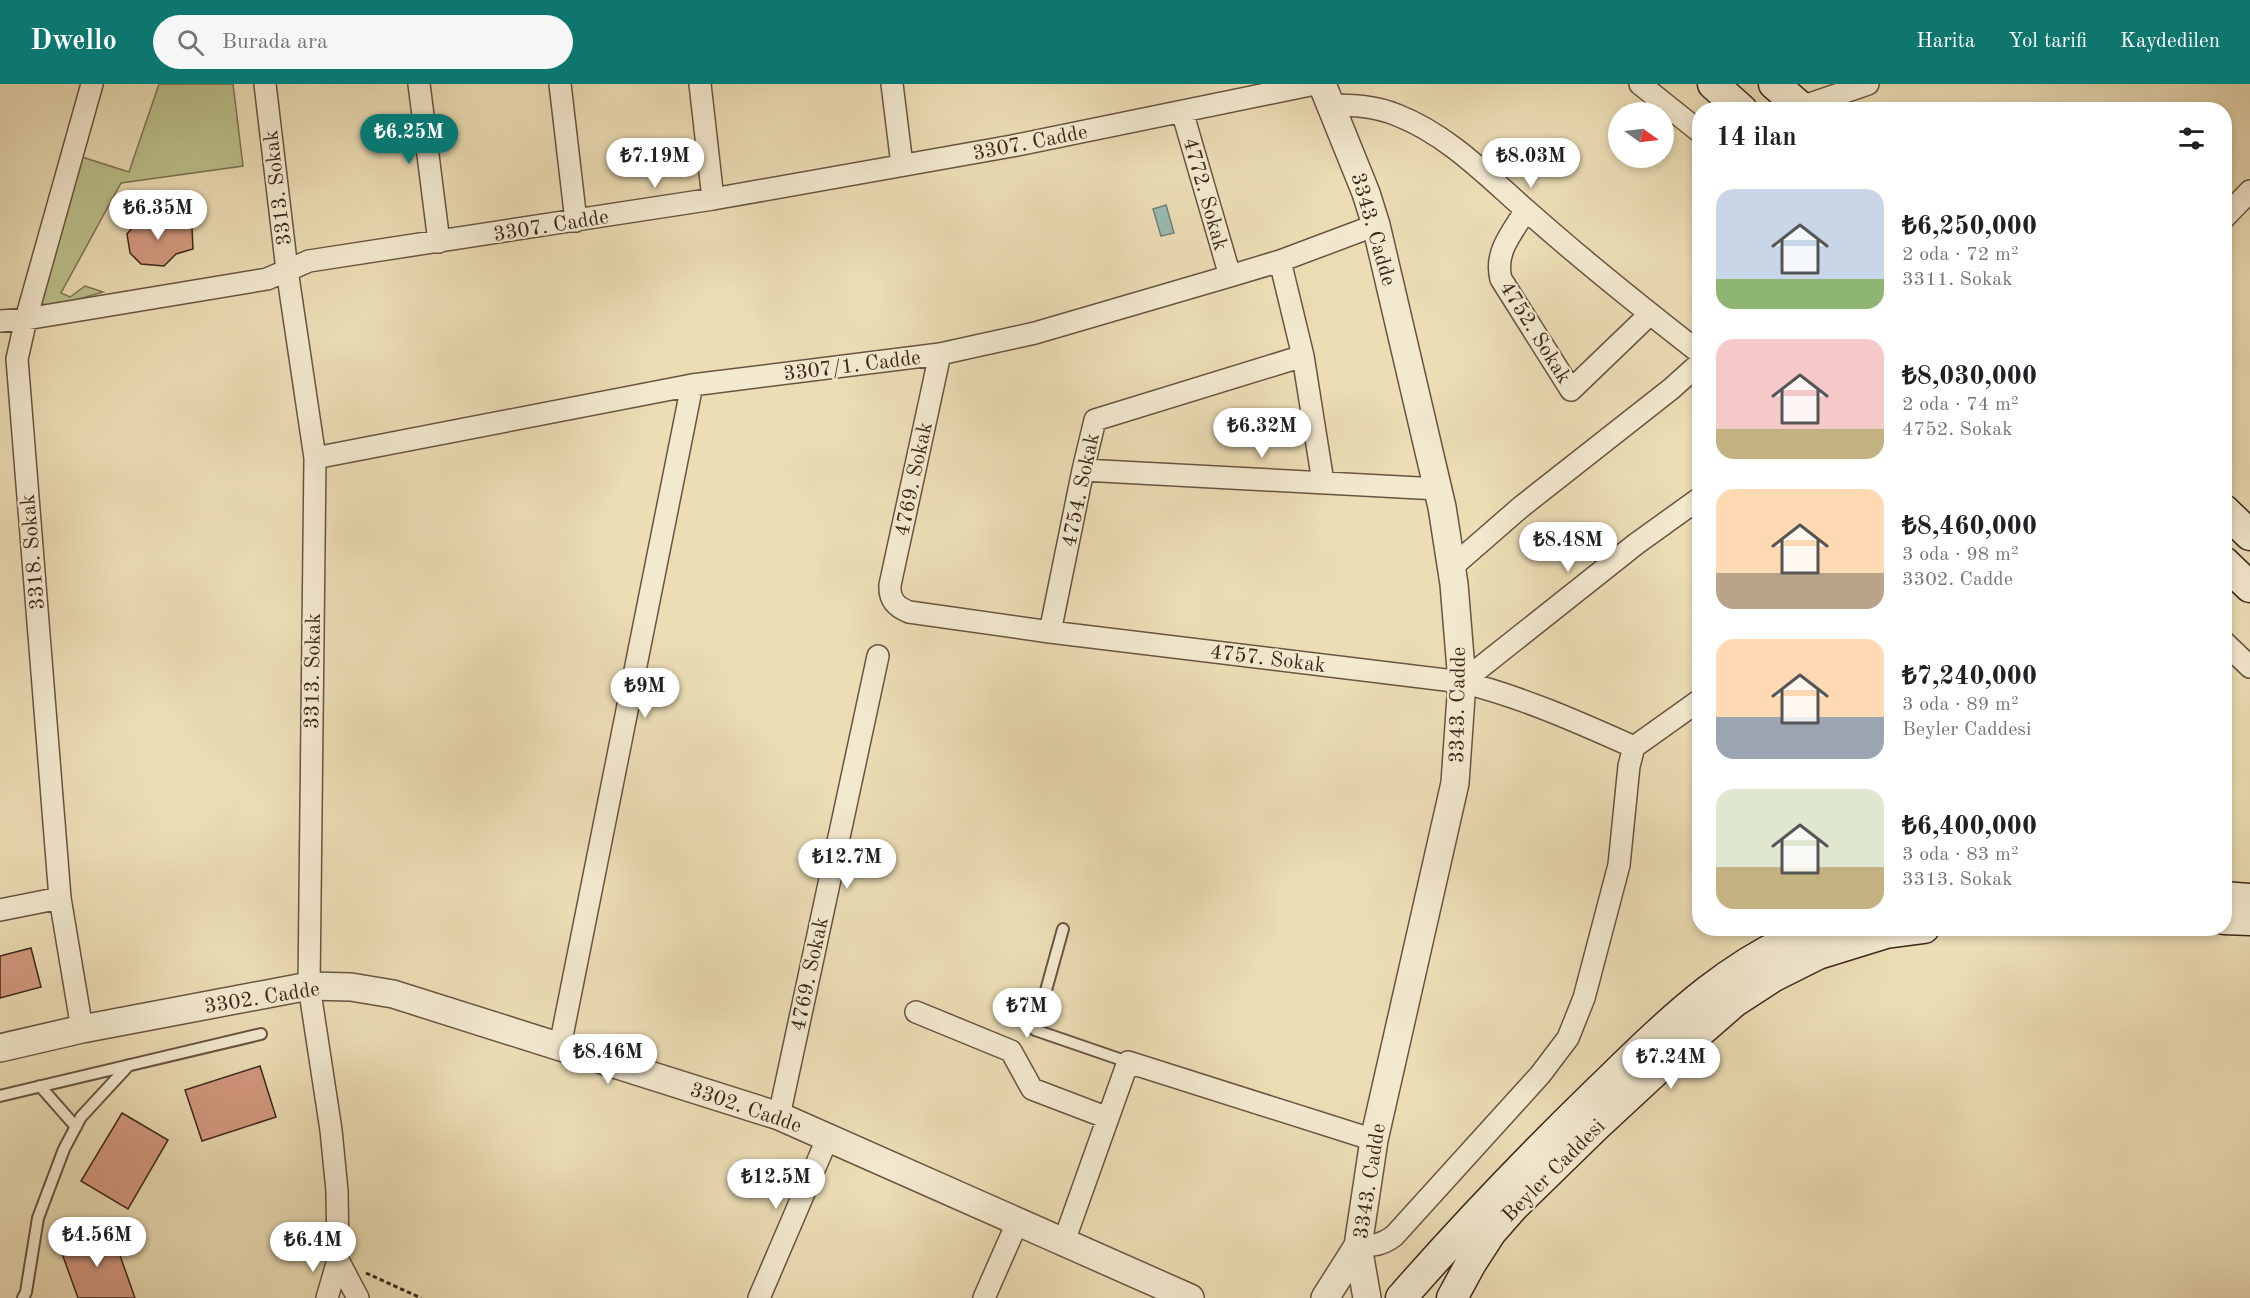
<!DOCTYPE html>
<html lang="tr">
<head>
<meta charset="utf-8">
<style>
  :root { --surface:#fff; --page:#f6f6f6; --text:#202124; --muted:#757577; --accent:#0f766e }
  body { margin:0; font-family:"Old Standard TT",serif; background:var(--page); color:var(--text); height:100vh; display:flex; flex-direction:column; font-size:22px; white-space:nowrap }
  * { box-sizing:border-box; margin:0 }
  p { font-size:20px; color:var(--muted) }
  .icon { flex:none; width:33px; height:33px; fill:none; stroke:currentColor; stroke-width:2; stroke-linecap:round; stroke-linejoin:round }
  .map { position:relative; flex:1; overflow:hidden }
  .side { position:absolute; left:1692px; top:18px; width:540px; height:834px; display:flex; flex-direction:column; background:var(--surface); border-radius:24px; box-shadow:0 3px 9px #0003 }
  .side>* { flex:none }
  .needle { width:39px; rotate:104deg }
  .tools { position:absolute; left:1608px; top:18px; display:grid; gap:12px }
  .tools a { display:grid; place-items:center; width:66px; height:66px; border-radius:50%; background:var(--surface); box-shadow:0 3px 9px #0003; font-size:30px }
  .price { position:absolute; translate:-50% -51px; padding:0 14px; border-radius:21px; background:#fff; color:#222; font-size:20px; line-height:39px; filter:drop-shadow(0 2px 3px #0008) }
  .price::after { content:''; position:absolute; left:50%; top:36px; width:18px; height:14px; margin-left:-9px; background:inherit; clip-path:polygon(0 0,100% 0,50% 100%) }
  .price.selected { background:var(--accent); color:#fff }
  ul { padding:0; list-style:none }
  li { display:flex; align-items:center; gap:18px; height:150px; padding:0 24px }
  li span { display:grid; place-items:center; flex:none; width:168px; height:120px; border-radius:18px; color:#555 }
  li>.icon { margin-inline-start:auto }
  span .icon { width:72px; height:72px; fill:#fffc; stroke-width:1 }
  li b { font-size:26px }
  h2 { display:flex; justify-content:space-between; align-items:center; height:72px; padding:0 24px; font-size:26px }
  header { display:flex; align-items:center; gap:36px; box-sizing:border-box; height:84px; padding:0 30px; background:var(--accent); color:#fff }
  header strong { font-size:28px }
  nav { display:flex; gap:33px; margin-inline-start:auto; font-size:21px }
  .search { width:420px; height:54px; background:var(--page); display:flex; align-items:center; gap:15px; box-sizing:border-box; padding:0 21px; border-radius:33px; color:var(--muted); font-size:22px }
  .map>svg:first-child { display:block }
  .green { fill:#bbc08b; stroke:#7c7454; stroke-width:1.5 }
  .water { fill:#99bbb3; stroke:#748077; stroke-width:1.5 }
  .building { fill:#d49980; stroke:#3c271c; stroke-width:1.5 }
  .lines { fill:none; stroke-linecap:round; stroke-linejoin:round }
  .service-casing { stroke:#685442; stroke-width:14 }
  .minor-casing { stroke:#685442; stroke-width:24 }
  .tertiary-casing { stroke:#685442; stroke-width:30 }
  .secondary-casing { stroke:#3c271c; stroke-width:33 }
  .path { stroke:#3c271c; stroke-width:3; stroke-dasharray:4.5 3; stroke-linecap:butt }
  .service { stroke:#f3e9cf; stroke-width:10 }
  .minor { stroke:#f3e9cf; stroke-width:21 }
  .tertiary { stroke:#f3e9cf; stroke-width:27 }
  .secondary { stroke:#f3e9cf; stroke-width:30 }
  .labels { text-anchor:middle; stroke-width:4.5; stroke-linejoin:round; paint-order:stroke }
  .street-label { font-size:21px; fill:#3c271c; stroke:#f3e9cf }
</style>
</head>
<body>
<header>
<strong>Dwello</strong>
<div class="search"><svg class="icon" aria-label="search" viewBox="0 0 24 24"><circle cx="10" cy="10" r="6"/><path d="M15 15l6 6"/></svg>Burada ara</div>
<nav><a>Harita</a><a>Yol tarifi</a><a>Kaydedilen</a></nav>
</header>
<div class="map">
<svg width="2250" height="1214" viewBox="0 0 2250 1214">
  <rect width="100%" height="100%" fill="#ecddb5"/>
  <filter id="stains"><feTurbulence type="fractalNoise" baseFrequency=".00333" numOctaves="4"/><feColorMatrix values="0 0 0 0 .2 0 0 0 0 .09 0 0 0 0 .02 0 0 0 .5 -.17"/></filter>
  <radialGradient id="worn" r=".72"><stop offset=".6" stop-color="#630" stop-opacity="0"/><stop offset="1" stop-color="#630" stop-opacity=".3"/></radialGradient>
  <path class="green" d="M159,0H233L243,82L121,99L61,209L70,213L85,202L103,208L48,224L39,216L82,73L129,88Z"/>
  <path class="water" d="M1166,121L1174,149L1161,152L1153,125Z"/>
  <path class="building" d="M141,133H161L173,144H192L193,165L176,170L164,182L141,180L130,169L127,150Z
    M31,864L41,903L0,914V872Z
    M260,982L276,1033L202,1057L185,1006Z
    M122,1029L168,1056L128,1125L81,1097Z
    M111,1146L135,1214H78L60,1164Z"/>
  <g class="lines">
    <defs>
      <path id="service" d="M1063,845L1035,946L1128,978
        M40,1002L76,1043
        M0,1012L261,950
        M23,1214L26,1208L38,1134L64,1065L81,1033L129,981"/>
      <path id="minor" d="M265,0L287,186L315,374L309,902L331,1046L337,1107L338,1176L327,1214
        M419,0L439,158
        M560,0L576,137
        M700,0L713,115
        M892,0L902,81
        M1640,0L1700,48
        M1330,21C1354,21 1375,22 1397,31C1448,51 1486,91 1526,126C1582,176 1641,223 1700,269
        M1801,23L1868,0
        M1182,27L1230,192
        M1526,126C1512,149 1494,168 1501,195L1571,306L1650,230
        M2224,134L2250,107
        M1280,177L1303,272L1323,398
        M0,237L26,235L267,195L309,177L713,115L1012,62L1315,0
        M940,270L890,501C889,516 896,523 909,528L1050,548L1462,598C1522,613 1578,638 1634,663
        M315,374L692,301L940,270L1035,249L1230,192L1280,177L1376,141
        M1083,386L1438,405
        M1452,483L1521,423L1671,305L1700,279
        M1050,548L1083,386L1095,336L1303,272
        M2224,558L2250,583
        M1462,598L1636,460L1700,414
        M0,826L60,814
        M916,928L1011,967L1032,1005L1108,1034
        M82,945L60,814L17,275L26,235L92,0
        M560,962L692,301
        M779,1032L878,572
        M1063,1160L1128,978L1374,1056
        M1358,1162C1373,1162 1382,1161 1394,1152L1540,991L1568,954L1584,914L1619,781L1629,682L1634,663L1700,616
        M338,1176L358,1214
        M759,1214L828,1053
        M984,1214L1017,1139"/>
      <path id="tertiary" d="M1322,0L1366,109L1376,141L1442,423L1454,500L1462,598L1455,699L1374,1056L1358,1162L1367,1214
        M0,964L82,945L309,902L351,903L393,910L779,1032L1190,1214
        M1325,1214L1358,1162"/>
      <path id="secondary" d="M1713,0L1742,26
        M1774,0L1804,26
        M2224,426L2250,451
        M2224,478L2250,503
        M2224,813L2250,815
        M2224,835L2250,836
        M1401,1214C1464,1142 1530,1073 1598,1007C1664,943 1731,874 1820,844
        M1452,1214L1471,1179L1491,1148L1513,1123L1595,1043L1663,980L1734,918L1774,892L1818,870L1886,849L1924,844"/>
    </defs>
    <use href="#service" class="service-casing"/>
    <use href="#minor" class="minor-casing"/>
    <use href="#tertiary" class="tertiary-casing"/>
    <use href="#secondary" class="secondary-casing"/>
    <path class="path" d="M366,1189L421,1214"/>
    <use href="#service" class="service"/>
    <use href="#minor" class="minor"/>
    <use href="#tertiary" class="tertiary"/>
    <use href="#secondary" class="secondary"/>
  </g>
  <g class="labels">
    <g class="street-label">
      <text transform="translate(1030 58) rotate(-11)" y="7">3307. Cadde</text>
      <text transform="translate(277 104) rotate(-97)" y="7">3313. Sokak</text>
      <text transform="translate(1206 110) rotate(74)" y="7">4772. Sokak</text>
      <text transform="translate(551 141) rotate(-9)" y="7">3307. Cadde</text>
      <text transform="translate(1374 145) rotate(74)" y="7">3343. Cadde</text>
      <text transform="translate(1536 248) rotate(58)" y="7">4752. Sokak</text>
      <text transform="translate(852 281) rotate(-7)" y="7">3307/1. Cadde</text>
      <text transform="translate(913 395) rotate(-78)" y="7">4769. Sokak</text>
      <text transform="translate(1080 406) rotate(-78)" y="7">4754. Sokak</text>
      <text transform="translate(32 468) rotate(-95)" y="7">3318. Sokak</text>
      <text transform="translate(1268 574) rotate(7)" y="7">4757. Sokak</text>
      <text transform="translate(312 587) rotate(-89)" y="7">3313. Sokak</text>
      <text transform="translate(1457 621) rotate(-89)" y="7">3343. Cadde</text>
      <text transform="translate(809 890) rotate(-78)" y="7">4769. Sokak</text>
      <text transform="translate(262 913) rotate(-9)" y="7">3302. Cadde</text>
      <text transform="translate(746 1023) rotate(19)" y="7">3302. Cadde</text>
      <text transform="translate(1553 1086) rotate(-45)" y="7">Beyler Caddesi</text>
      <text transform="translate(1369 1097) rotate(-81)" y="7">3343. Cadde</text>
    </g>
  </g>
  <rect width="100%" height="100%" filter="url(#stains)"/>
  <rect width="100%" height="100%" fill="url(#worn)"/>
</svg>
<div class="tools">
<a><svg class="needle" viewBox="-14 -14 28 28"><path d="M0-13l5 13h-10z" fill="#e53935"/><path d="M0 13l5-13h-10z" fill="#757577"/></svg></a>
</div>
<b class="price selected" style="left:409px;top:81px">₺6.25M</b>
<b class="price" style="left:655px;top:105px">₺7.19M</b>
<b class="price" style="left:1531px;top:105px">₺8.03M</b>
<b class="price" style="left:158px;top:157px">₺6.35M</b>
<b class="price" style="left:1262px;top:375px">₺6.32M</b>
<b class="price" style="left:1568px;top:489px">₺8.48M</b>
<b class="price" style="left:645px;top:635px">₺9M</b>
<b class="price" style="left:847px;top:806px">₺12.7M</b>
<b class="price" style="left:1027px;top:955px">₺7M</b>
<b class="price" style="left:608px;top:1001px">₺8.46M</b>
<b class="price" style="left:1671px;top:1006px">₺7.24M</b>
<b class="price" style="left:776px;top:1126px">₺12.5M</b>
<b class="price" style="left:97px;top:1184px">₺4.56M</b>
<b class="price" style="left:313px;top:1189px">₺6.4M</b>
<section class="side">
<h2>14 ilan<svg class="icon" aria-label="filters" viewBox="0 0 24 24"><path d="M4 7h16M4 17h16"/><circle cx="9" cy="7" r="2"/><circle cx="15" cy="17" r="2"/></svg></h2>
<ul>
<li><span style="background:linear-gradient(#c9d6e8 75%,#8fb573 0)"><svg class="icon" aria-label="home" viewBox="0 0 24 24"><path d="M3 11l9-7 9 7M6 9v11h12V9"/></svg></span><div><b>₺6,250,000</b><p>2 oda · 72 m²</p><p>3311. Sokak</p></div></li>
<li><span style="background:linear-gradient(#f6c9c9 75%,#c2b280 0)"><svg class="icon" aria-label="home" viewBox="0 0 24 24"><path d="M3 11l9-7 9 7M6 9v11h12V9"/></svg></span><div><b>₺8,030,000</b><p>2 oda · 74 m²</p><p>4752. Sokak</p></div></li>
<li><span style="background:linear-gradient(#ffd9b3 70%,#b9a48a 0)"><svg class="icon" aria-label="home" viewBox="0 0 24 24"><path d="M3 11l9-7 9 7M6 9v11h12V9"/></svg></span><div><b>₺8,460,000</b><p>3 oda · 98 m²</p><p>3302. Cadde</p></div></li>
<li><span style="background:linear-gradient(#ffd9b3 65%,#9aa5b1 0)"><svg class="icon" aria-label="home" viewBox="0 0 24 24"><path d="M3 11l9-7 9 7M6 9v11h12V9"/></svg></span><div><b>₺7,240,000</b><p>3 oda · 89 m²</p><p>Beyler Caddesi</p></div></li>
<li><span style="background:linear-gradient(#dfe7d0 65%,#c2b280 0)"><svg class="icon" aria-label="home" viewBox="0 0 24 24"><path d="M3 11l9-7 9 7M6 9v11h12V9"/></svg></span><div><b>₺6,400,000</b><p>3 oda · 83 m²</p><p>3313. Sokak</p></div></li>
</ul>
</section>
</div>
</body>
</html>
